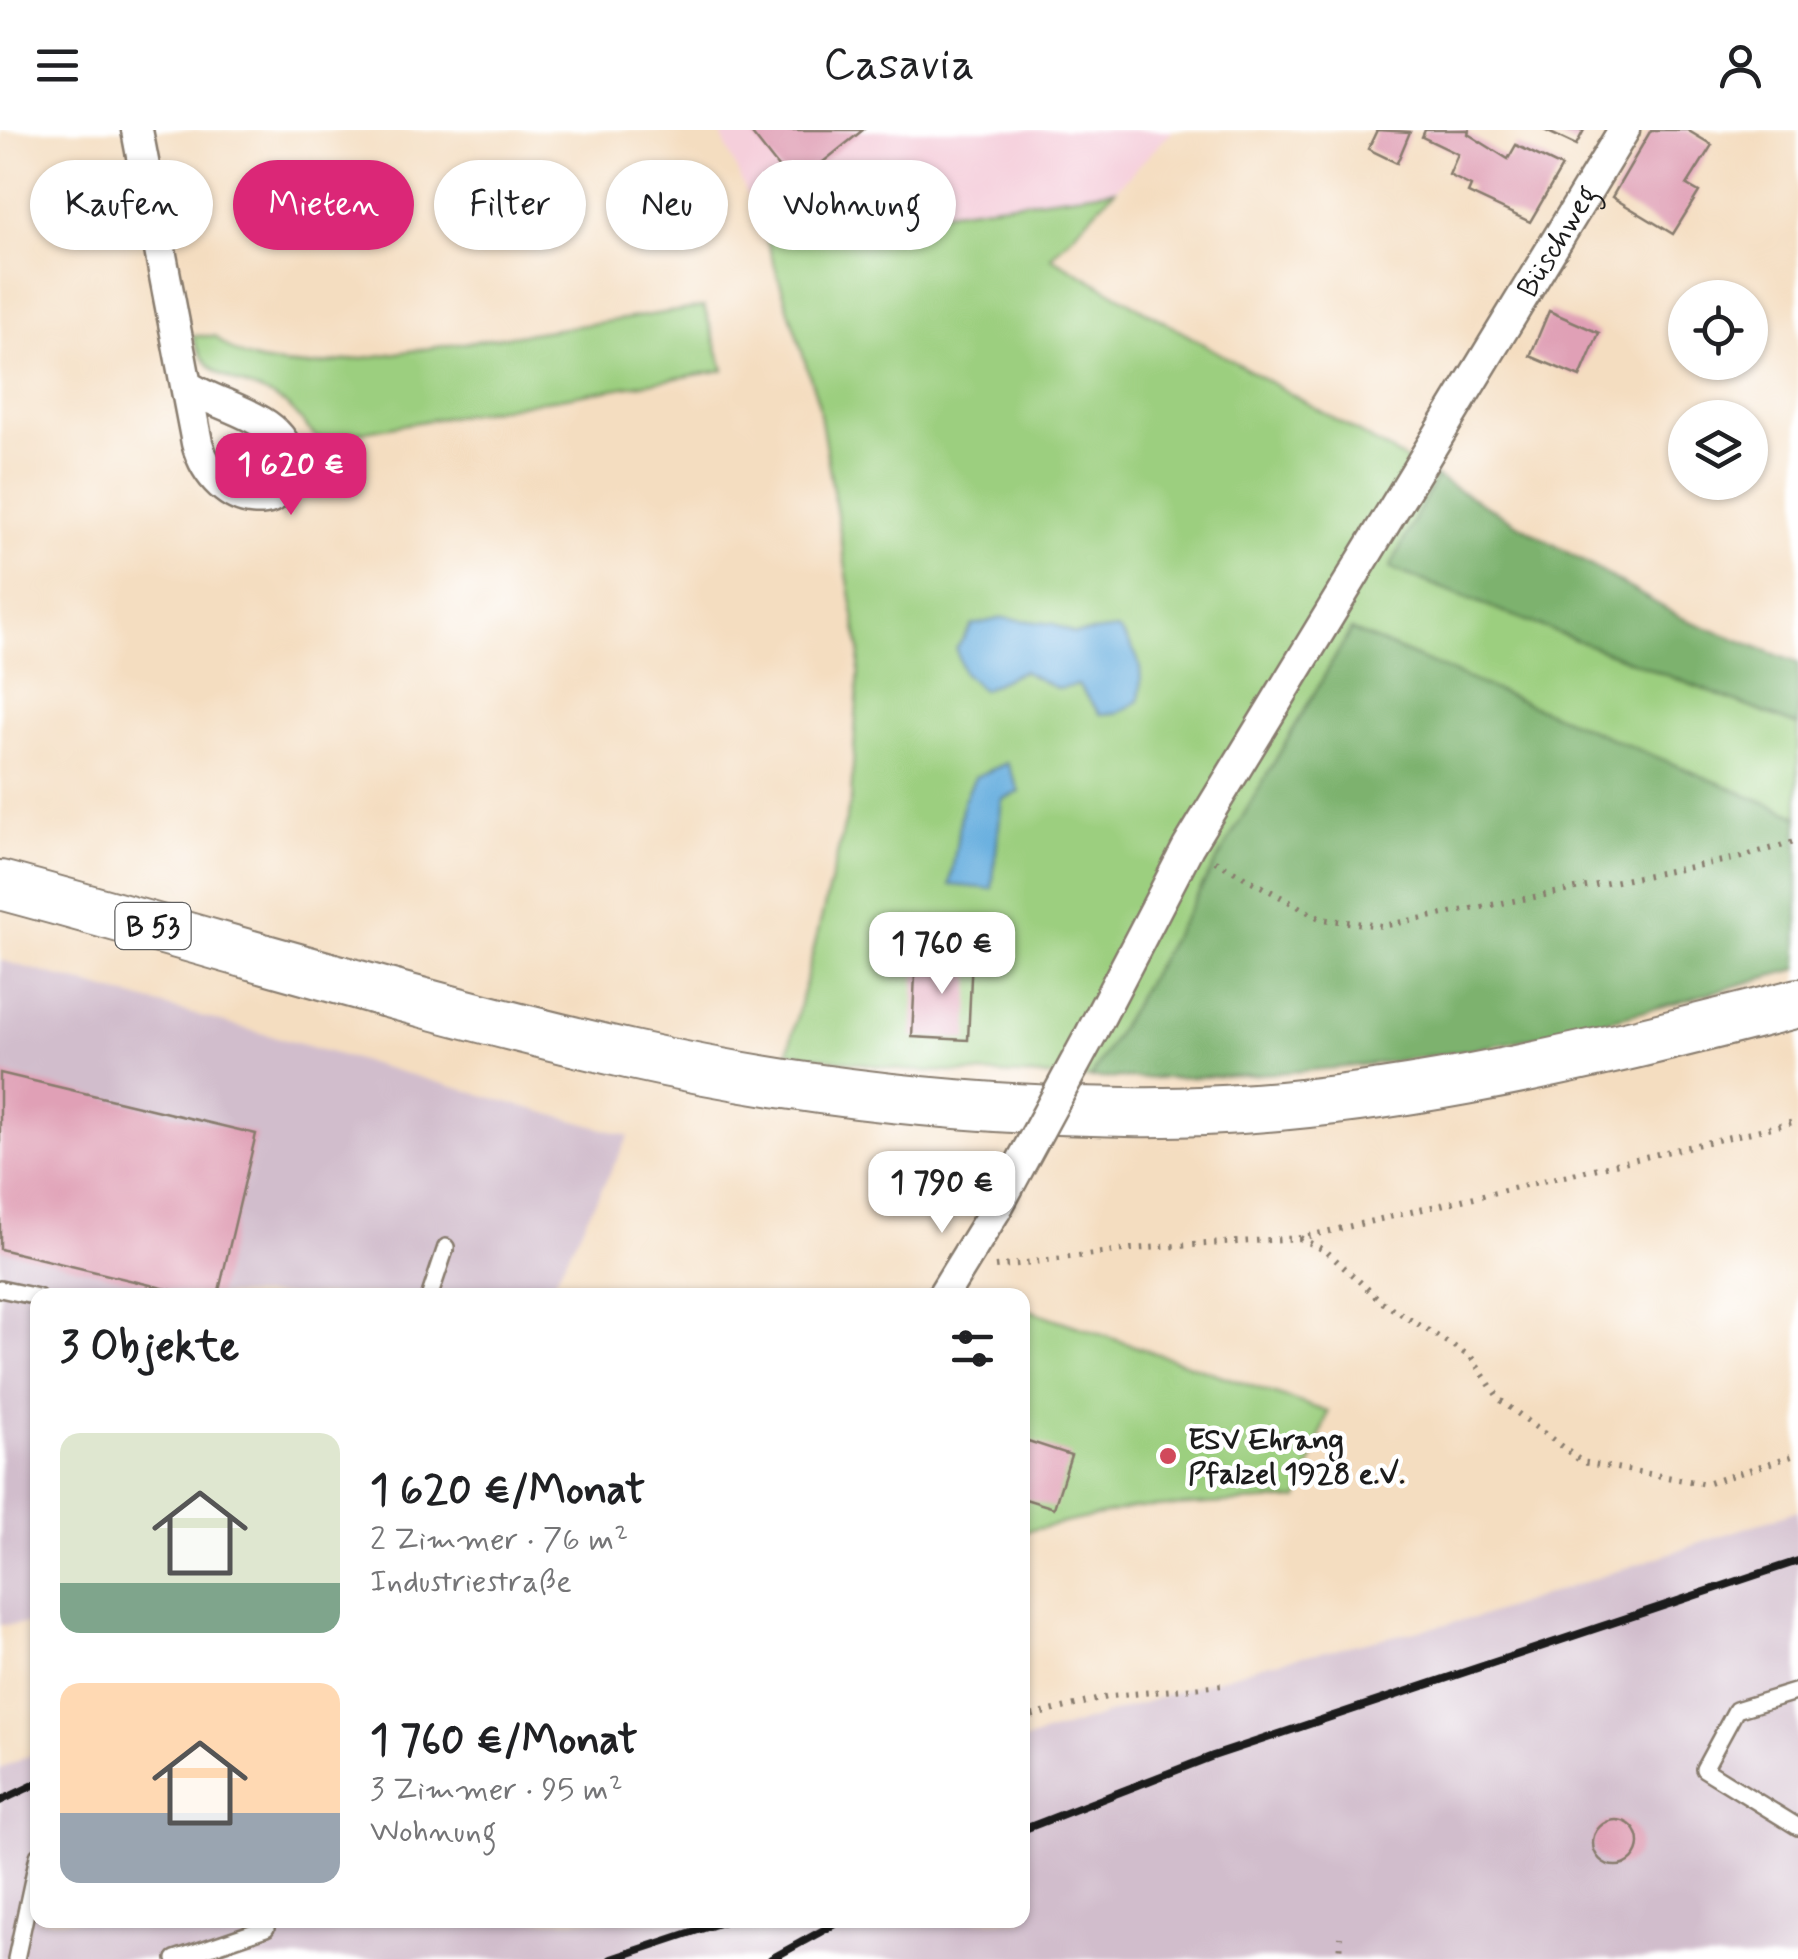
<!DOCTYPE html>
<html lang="de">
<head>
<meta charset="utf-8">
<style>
  :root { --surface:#fff; --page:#f6f6f6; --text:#202124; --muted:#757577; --accent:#db2777 }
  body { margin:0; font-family:Mynerve,sans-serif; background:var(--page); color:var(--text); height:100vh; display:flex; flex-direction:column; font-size:38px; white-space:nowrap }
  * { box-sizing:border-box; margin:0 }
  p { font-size:32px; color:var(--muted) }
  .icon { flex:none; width:55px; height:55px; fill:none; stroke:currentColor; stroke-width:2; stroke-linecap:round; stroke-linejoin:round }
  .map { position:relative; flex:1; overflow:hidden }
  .drawer { position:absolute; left:30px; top:1158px; width:1000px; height:640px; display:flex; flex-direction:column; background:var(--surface); border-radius:20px; box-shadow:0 2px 8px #0004 }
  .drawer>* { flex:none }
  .hud { position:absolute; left:30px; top:30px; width:1000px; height:90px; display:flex; gap:20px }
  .tools { position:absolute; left:1668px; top:150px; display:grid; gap:20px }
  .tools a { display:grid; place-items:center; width:100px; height:100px; border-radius:50%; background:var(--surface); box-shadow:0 2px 8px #0004; font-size:50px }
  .price { position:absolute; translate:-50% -85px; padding:0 22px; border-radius:20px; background:#fff; color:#222; font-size:32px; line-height:65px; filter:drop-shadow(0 2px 5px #0008) }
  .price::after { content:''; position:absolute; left:50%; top:60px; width:30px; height:22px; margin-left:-15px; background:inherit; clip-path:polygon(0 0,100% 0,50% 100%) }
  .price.on { background:var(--accent); color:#fff }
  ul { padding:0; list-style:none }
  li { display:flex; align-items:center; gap:30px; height:250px; padding:0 30px }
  li span { display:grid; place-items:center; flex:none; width:280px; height:200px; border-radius:20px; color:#555 }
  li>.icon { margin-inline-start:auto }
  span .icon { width:120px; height:120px; fill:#fffc; stroke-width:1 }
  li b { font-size:42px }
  h2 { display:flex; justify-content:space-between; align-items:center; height:120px; padding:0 30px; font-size:42px }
  .tag { padding:0 35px; border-radius:45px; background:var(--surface); box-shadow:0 2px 8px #0004; font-size:35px; line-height:90px }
  .tag.on { background:var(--accent); color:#fff }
  header { display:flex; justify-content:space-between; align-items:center; height:130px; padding:0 30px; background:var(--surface); font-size:45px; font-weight:600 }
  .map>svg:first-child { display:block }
  .built { fill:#f5cfdb }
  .industrial { fill:#d1bdcc }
  .green { fill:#9ccf7f; stroke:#5c764e; stroke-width:2.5 }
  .forest { fill:#7db26e; stroke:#4c6745; stroke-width:2.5 }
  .water { fill:#68afdf; stroke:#42667e; stroke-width:2.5 }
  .building { fill:#e0a0b6 }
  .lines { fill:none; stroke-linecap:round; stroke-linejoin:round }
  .service-casing { stroke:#887c6e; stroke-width:20 }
  .minor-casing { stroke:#887c6e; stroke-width:35 }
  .primary-casing { stroke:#887c6e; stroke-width:52 }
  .path { stroke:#887c6e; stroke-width:6; stroke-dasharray:2.5 8; stroke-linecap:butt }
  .service { stroke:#fff; stroke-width:15 }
  .minor { stroke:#fff; stroke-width:30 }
  .primary { stroke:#fff; stroke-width:48 }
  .rail { stroke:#1c1c1c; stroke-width:8 }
  .minor-bridge-casing { stroke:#887c6e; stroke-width:35; stroke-linecap:butt }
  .minor-bridge { stroke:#fff; stroke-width:30 }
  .poi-dot { fill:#d1495b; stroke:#fff; stroke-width:4 }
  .labels { text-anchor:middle; stroke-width:9; stroke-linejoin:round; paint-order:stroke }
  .shield { fill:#fff; stroke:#606060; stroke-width:2.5 }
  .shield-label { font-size:28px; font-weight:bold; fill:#1c1c1c }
  .street-label { font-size:30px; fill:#1c1c1c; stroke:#fff }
  .poi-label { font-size:30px; font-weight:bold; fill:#1c1c1c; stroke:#fff; text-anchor:start }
</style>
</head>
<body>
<header><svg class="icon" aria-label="menu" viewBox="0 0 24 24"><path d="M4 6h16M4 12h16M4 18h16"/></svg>Casavia<svg class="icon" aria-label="person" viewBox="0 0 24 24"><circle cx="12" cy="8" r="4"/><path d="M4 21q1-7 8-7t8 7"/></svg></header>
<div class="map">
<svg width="1798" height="1829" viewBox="0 0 1798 1829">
  <rect width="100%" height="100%" fill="#fff"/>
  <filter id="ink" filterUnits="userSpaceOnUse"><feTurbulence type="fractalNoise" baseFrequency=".01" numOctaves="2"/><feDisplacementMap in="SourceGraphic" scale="20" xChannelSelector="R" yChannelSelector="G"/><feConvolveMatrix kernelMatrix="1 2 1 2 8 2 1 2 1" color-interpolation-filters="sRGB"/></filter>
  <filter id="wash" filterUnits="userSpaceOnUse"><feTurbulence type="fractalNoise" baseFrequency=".0048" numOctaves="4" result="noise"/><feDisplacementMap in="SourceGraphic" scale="40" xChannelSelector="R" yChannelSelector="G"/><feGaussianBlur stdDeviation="2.25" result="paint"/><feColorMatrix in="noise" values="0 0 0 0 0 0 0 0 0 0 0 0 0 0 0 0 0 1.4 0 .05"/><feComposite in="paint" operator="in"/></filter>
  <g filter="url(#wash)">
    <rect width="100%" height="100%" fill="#f4ddc0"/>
    <path class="built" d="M719,0H1173L1115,60L765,105Z"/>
    <path class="industrial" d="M0,830L629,1006L547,1165H38L37,1494L0,1495Z
      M1798,1380V1829H0V1639L37,1622L38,1790H1022L1023,1611L1262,1535L1487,1485Z"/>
    <path class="green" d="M1115,60L1051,127L1436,347L1391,438L1798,596V686L1351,500L1091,948L903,940L788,922L851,669L860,521L818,272L765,105Z
      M704,177L724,240L319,309C305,299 299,283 285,274C246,247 212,260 192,206H215C242,234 273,234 310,236Z
      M1023,1178L1328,1282L1299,1369L1132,1378L1023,1402Z"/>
    <path class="forest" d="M1436,347L1682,488L1798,533V596L1390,438Z
      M1351,500L1798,686V839C1729,857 1661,878 1591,895C1430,934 1257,951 1091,948Z"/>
    <path class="water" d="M1003,488L1054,494L1074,504L1118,499C1140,524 1144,538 1139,571L1118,583L1100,584L1078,555L1058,559L1022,541L982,560L963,542L956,519L972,495Z
      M1007,633L1020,662L1002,669L992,759L950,755L963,672L975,647Z"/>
    <g id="blocks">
      <path class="building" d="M749,0H863L793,56Z
        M1377,0L1410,2L1397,33L1368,19Z
        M1425,0H1469L1468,4L1508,29L1516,15L1562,37L1530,92L1468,63L1471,56L1449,45L1458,24L1422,7Z
        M1544,0H1584L1576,15Z
        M1651,0H1687L1712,15L1687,55L1699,62L1673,104L1612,67Z
        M1549,181L1599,203L1580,247L1530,226Z
        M916,824L972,827L968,910L912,907Z
        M0,943L256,1004L218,1165H192L0,1119Z
        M1022,1309L1071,1325L1054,1378L1022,1368Z
        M1593 1713a23 23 0 1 1 46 0a23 23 0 1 1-46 0Z"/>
    </g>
  </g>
  <g filter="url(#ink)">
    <use href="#blocks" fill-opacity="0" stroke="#887c6e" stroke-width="2.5"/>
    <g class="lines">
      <defs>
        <path id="service" d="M0,1159L38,1167
          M430,1165L446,1117
          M1798,1561L1736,1580L1704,1639L1798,1697
          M16,1829L38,1726
          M175,1829L266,1798L263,1790"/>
        <g id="minor">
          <path d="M137,0L197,313C217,385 296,386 289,329C283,285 217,278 186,255"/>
          <path id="s1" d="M1092,902L1188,717L1624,0"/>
          <path d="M943,1165L996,1079"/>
        </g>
        <path id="primary" d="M0,755C210,811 420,877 632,925C794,961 961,980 1126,982C1352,986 1581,929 1798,873"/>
      </defs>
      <use href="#service" class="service-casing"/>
      <use href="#minor" class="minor-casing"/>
      <use href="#primary" class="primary-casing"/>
      <path class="path" d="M1215,731L1321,789L1382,796L1738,728L1798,711
        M1300,1108L1326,1121L1382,1172L1471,1227L1500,1270L1582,1332L1706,1354L1798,1324
        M995,1137L1131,1119L1300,1108L1798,991
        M1022,1588L1112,1566L1224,1555
        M1339,1829L1340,1807"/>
      <use href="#service" class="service"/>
      <use href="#minor" class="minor"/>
      <use href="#primary" class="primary"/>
      <path class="rail" d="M0,1671L38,1653
        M1022,1700L1213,1626L1798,1431
        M611,1829L728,1790
        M771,1829L842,1790"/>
      <defs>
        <path id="minor-bridge" d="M996,1079L1092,902"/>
      </defs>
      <use href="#minor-bridge" class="minor-bridge-casing"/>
      <use href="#minor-bridge" class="minor-bridge"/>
    </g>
  </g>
  <circle class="poi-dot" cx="1168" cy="1326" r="10"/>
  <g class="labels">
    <rect class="shield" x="115.5" y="773" width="75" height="46" rx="8"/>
    <g class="shield-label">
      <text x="153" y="806">B 53</text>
    </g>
    <g class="street-label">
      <text dy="10" stroke="none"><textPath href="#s1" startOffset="918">Büschweg</textPath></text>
    </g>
    <g class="poi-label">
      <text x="1188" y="1319">ESV Ehrang<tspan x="1188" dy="34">Pfalzel 1928 e.V.</tspan></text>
    </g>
  </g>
</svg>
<div class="tools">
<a><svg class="icon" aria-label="locate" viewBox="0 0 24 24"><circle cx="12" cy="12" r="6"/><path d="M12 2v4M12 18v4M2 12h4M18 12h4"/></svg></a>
<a><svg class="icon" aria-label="layers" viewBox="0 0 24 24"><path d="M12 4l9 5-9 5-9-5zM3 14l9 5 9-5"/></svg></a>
</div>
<b class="price on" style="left:291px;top:388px">1 620 €</b>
<b class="price" style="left:942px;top:867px">1 760 €</b>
<b class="price" style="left:942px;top:1106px">1 790 €</b>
<div class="hud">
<a class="tag">Kaufen</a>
<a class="tag on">Mieten</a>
<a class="tag">Filter</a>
<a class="tag">Neu</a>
<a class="tag">Wohnung</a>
</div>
<section class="drawer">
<h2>3 Objekte<svg class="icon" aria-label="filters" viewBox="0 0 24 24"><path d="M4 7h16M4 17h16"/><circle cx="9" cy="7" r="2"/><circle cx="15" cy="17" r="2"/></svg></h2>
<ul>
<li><span style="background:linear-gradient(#dfe7d0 75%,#7fa58c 0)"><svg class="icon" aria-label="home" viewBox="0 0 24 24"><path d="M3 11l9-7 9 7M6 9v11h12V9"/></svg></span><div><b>1 620 €/Monat</b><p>2 Zimmer · 76 m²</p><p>Industriestraße</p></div></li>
<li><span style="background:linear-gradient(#ffd9b3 65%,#9aa5b1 0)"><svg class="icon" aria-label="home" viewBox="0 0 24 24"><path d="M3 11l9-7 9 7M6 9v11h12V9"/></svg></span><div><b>1 760 €/Monat</b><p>3 Zimmer · 95 m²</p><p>Wohnung</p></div></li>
</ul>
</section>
</div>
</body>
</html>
